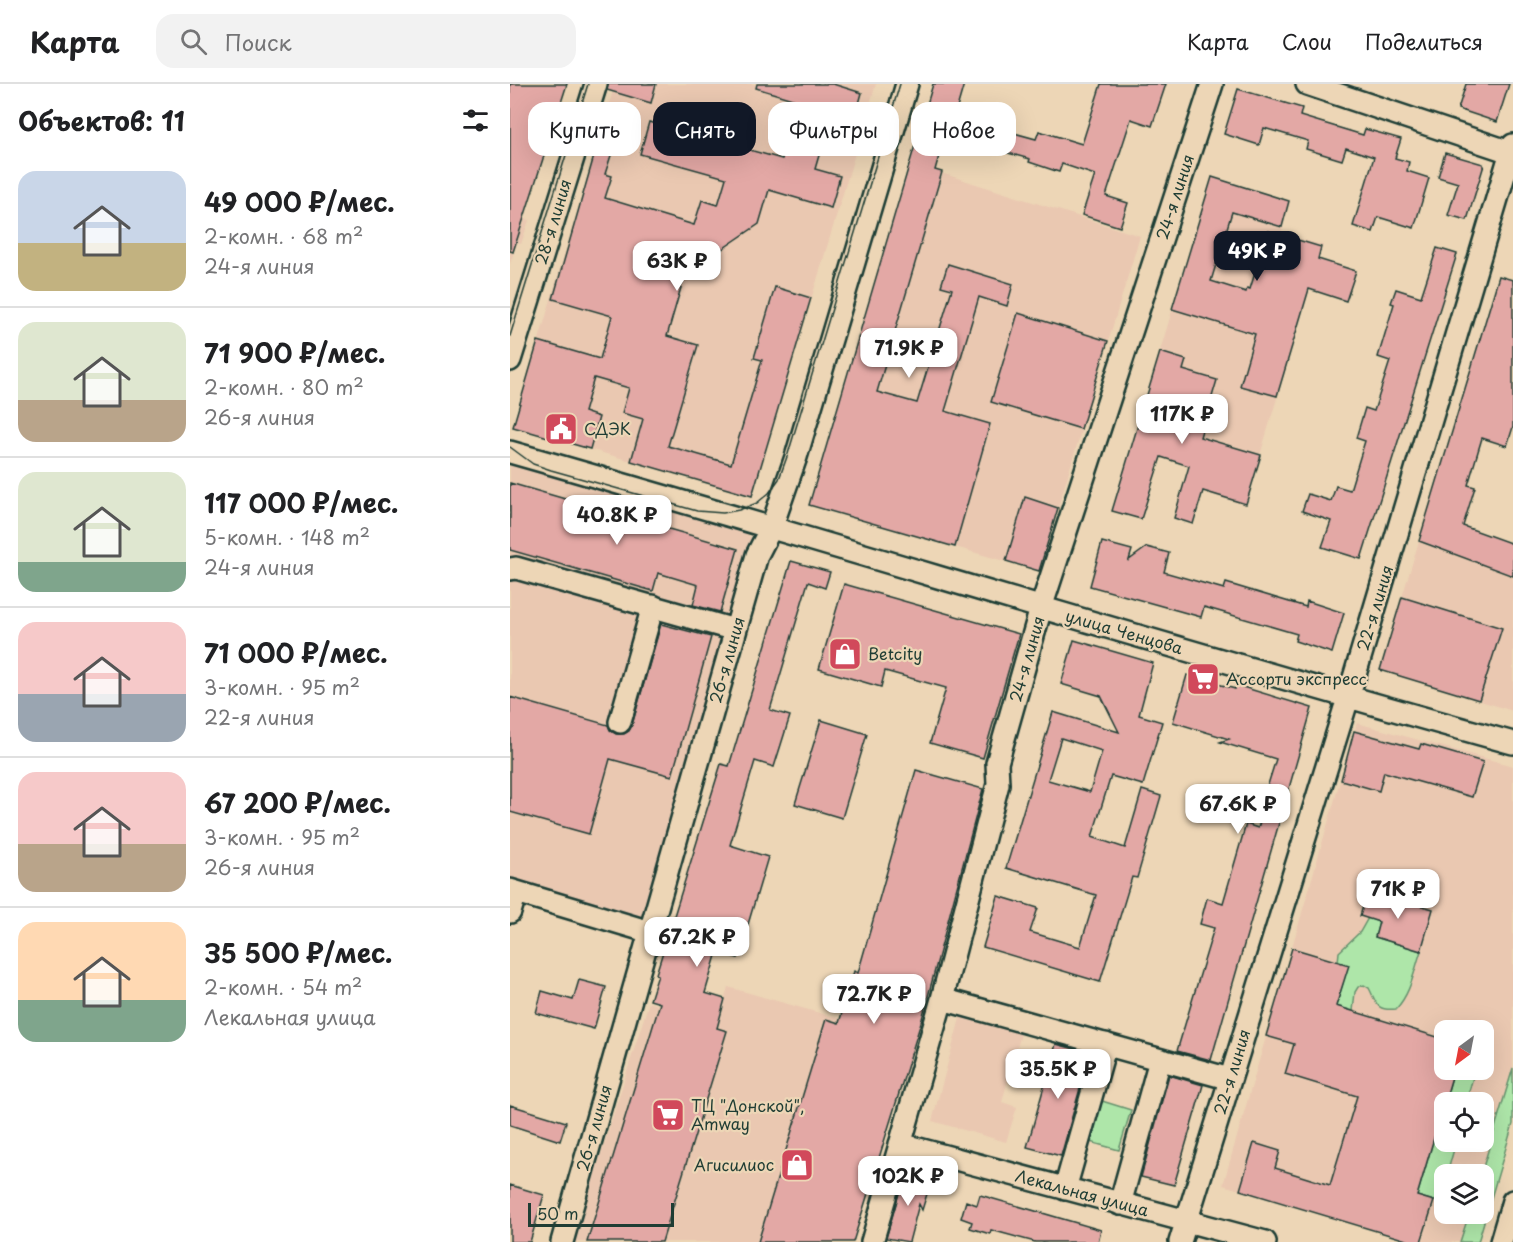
<!DOCTYPE html>
<html lang="ru">
<head>
<meta charset="utf-8">
<style>
  :root { --surface:#fff; --page:#f2f2f2; --text:#202124; --muted:#757577; --line:#e0e0e0; --accent:#111827 }
  body { margin:0; font-family:"Playpen Sans",sans-serif; background:var(--page); color:var(--text); height:100vh; display:flex; flex-direction:column; font-size:22px; white-space:nowrap }
  * { box-sizing:border-box; margin:0 }
  p { font-size:20px; color:var(--muted) }
  .icon { flex:none; width:33px; height:33px; fill:none; stroke:currentColor; stroke-width:2; stroke-linecap:round; stroke-linejoin:round }
  .map { position:relative; flex:1; overflow:hidden }
  .side { display:flex; flex-direction:column; background:var(--surface); width:510px }
  .side>* { flex:none }
  .guide { position:absolute; left:18px; top:18px; width:570px; height:54px; display:flex; gap:12px }
  .needle { width:39px; rotate:212deg }
  .buttons { position:absolute; left:924px; top:936px; display:grid; gap:12px }
  .buttons a { display:grid; place-items:center; width:60px; height:60px; border-radius:12px; background:var(--surface); box-shadow:0 6px 24px #0002; font-size:30px }
  .scale { position:absolute; left:18px; bottom:15px; width:146px; box-sizing:border-box; padding-left:6px; border:3px solid #1f3d34; border-top:0; font-size:16px; line-height:21px; white-space:nowrap; color:#1f3d34; -webkit-text-stroke:4px #edd6b6; paint-order:stroke }
  .price { position:absolute; translate:-50% -51px; padding:0 14px; border-radius:12px; background:#fff; color:#222; font-size:20px; line-height:39px; filter:drop-shadow(0 2px 3px #0008) }
  .price::after { content:''; position:absolute; left:50%; top:36px; width:18px; height:14px; margin-left:-9px; background:inherit; clip-path:polygon(0 0,100% 0,50% 100%) }
  .price.selected { background:var(--accent); color:#fff }
  ul { padding:0; list-style:none }
  li { display:flex; align-items:center; gap:18px; height:150px; padding:0 18px }
  li+li { border-top:2px solid var(--line) }
  li span { display:grid; place-items:center; flex:none; width:168px; height:120px; border-radius:18px; color:#555 }
  li>.icon { margin-inline-start:auto }
  span .icon { width:72px; height:72px; fill:#fffc; stroke-width:1 }
  li b { font-size:26px }
  h2 { display:flex; justify-content:space-between; align-items:center; height:72px; padding:0 18px; font-size:26px }
  .pill { padding:0 21px; border-radius:18px; background:var(--surface); box-shadow:0 6px 24px #0002; font-size:21px; line-height:54px }
  .pill.selected { background:var(--accent); color:#fff }
  header { display:flex; align-items:center; gap:36px; box-sizing:border-box; height:84px; padding:0 30px; background:var(--surface); border-bottom:2px solid var(--line) }
  header strong { font-size:28px }
  nav { display:flex; gap:33px; margin-inline-start:auto; font-size:21px }
  .search { width:420px; height:54px; background:var(--page); display:flex; align-items:center; gap:15px; box-sizing:border-box; padding:0 21px; border-radius:18px; color:var(--muted); font-size:22px }
  main { display:flex; flex:1; min-height:0 }
  .map>svg:first-child { display:block }
  .built { fill:#eac8b1; fill-rule:evenodd }
  .green { fill:#aee6a9; stroke:#66926e; stroke-width:1.5 }
  .building { fill:#e3a8a5; stroke:#1f3d34; stroke-width:1.5; fill-rule:evenodd }
  .lines { fill:none; stroke-linecap:round; stroke-linejoin:round }
  .minor-casing { stroke:#1f3d34; stroke-width:26 }
  .minor { stroke:#edd6b6; stroke-width:21 }
  .tram { stroke:#1f3d34; stroke-width:1.5 }
  .labels { text-anchor:middle; stroke-width:4.5; stroke-linejoin:round; paint-order:stroke }
  .street-label { font-size:16px; fill:#1f3d34; stroke:#edd6b6 }
  .poi-label { font-size:16px; fill:#1f3d34; stroke:#edd6b6; text-anchor:start }
</style>
</head>
<body>
<header>
<strong>Карта</strong>
<div class="search"><svg class="icon" aria-label="search" viewBox="0 0 24 24"><circle cx="10" cy="10" r="6"/><path d="M15 15l6 6"/></svg>Поиск</div>
<nav><a>Карта</a><a>Слои</a><a>Поделиться</a></nav>
</header>
<main>
<section class="side">
<h2>Объектов: 11<svg class="icon" aria-label="filters" viewBox="0 0 24 24"><path d="M4 7h16M4 17h16"/><circle cx="9" cy="7" r="2"/><circle cx="15" cy="17" r="2"/></svg></h2>
<ul>
<li><span style="background:linear-gradient(#c9d6e8 60%,#c2b280 0)"><svg class="icon" aria-label="home" viewBox="0 0 24 24"><path d="M3 11l9-7 9 7M6 9v11h12V9"/></svg></span><div><b>49 000 ₽/мес.</b><p>2-комн. · 68 m²</p><p>24-я линия</p></div></li>
<li><span style="background:linear-gradient(#dfe7d0 65%,#b9a48a 0)"><svg class="icon" aria-label="home" viewBox="0 0 24 24"><path d="M3 11l9-7 9 7M6 9v11h12V9"/></svg></span><div><b>71 900 ₽/мес.</b><p>2-комн. · 80 m²</p><p>26-я линия</p></div></li>
<li><span style="background:linear-gradient(#dfe7d0 75%,#7fa58c 0)"><svg class="icon" aria-label="home" viewBox="0 0 24 24"><path d="M3 11l9-7 9 7M6 9v11h12V9"/></svg></span><div><b>117 000 ₽/мес.</b><p>5-комн. · 148 m²</p><p>24-я линия</p></div></li>
<li><span style="background:linear-gradient(#f6c9c9 60%,#9aa5b1 0)"><svg class="icon" aria-label="home" viewBox="0 0 24 24"><path d="M3 11l9-7 9 7M6 9v11h12V9"/></svg></span><div><b>71 000 ₽/мес.</b><p>3-комн. · 95 m²</p><p>22-я линия</p></div></li>
<li><span style="background:linear-gradient(#f6c9c9 60%,#b9a48a 0)"><svg class="icon" aria-label="home" viewBox="0 0 24 24"><path d="M3 11l9-7 9 7M6 9v11h12V9"/></svg></span><div><b>67 200 ₽/мес.</b><p>3-комн. · 95 m²</p><p>26-я линия</p></div></li>
<li><span style="background:linear-gradient(#ffd9b3 65%,#7fa58c 0)"><svg class="icon" aria-label="home" viewBox="0 0 24 24"><path d="M3 11l9-7 9 7M6 9v11h12V9"/></svg></span><div><b>35 500 ₽/мес.</b><p>2-комн. · 54 m²</p><p>Лекальная улица</p></div></li>
</ul>
</section>
<div class="map">
<svg width="1003" height="1158" viewBox="0 0 1003 1158">
  <rect width="100%" height="100%" fill="#edd6b6"/>
  <filter id="ink" filterUnits="userSpaceOnUse"><feTurbulence type="fractalNoise" baseFrequency=".0167" numOctaves="2"/><feDisplacementMap in="SourceGraphic" scale="12" xChannelSelector="R" yChannelSelector="G"/><feConvolveMatrix kernelMatrix="1 2 1 2 8 2 1 2 1" color-interpolation-filters="sRGB"/></filter>
  <g filter="url(#ink)">
    <path class="built" d="M105,0H366L242,412L3,343Z
      M400,79L630,152L529,487L299,421Z
      M702,93L780,118L771,150L813,161L735,421L696,409L702,388L621,364Z
      M0,130L19,136L11,160L7,159L0,180Z
      M0,377L233,445L241,454L242,464L135,835L0,798Z
      M909,457L1003,492V627L870,586Z
      M847,639L1003,682V984L971,1090H934V1130H959L950,1158H903L713,1101ZM934,946H974V986H934ZM934,1018H974V1058H934Z
      M218,903L401,955L340,1158H63L139,918L208,938Z
      M452,927L512,946L492,1018L507,1023L496,1058L422,1037Z"/>
    <path class="green" d="M858,834L869,838L865,853L911,867C904,887 901,909 886,925C865,927 867,919 859,904L854,901L848,903L845,908L843,927L826,922L838,882L828,878L829,868L850,848Z
      M1003,984V1040L968,1158H950L959,1130H974V1090H971Z
      M944,986H965L956,1018H934V1058H946L937,1090H934V1102L929,1116L924,1117L907,1112Z
      M592,1017L621,1026L609,1066L580,1058Z"/>
    <path class="building" d="M0,0H57L3,168L0,167Z
      M98,0H146L141,19L97,6Z
      M247,0H323L352,9L345,34L322,27L305,85L330,92L321,124L259,106L249,140L199,174L181,169L157,252L188,261L158,362L221,380L252,276L244,274L265,203L301,214L242,412L121,377L133,335L112,329L119,304L84,294L74,328L89,333L80,365L3,343L28,257L90,275L102,232L43,215L90,51L106,56L95,90L102,92L95,114L184,141L192,116L208,121L216,94L130,70L139,38L272,75L289,17L246,4Z
      M423,0H454L440,48L436,47L425,86L432,88L367,308L407,319L442,205L431,202L438,180L503,200L497,222L469,213L435,327L480,340L445,463L299,421Z
      M591,0H656L642,42L621,35L596,112L618,119L610,143L572,131L585,91L552,80L549,88L519,78L520,75L487,66L493,46L526,55L529,47L572,60Z
      M956,0H999L987,38L948,25Z
      M728,5L792,24L790,32L853,51L855,45L891,55L885,74L899,78L897,87L919,94L904,144L868,133L863,148L843,142L864,73L836,64L832,76L796,65L798,57L754,44L749,61L714,50Z
      M935,69L973,80V82L974,81L957,136L938,131L948,99L928,93Z
      M702,93L779,117L772,143L722,128L701,197L736,208L737,204L740,205L758,147L811,163L808,175L846,187L836,217L799,205L767,312L730,302L745,250L662,225Z
      M927,164L947,170L851,475L812,463L821,437L792,427L798,410L821,417L826,402L840,406L855,357L846,354L855,324L864,327L880,277L868,273L884,220L881,219L886,205L911,213Z
      M989,192L1003,196V343L997,362L972,354L958,401L965,403L953,442L1003,460V492L909,457Z
      M508,229L598,257L571,345L481,318Z
      M650,268L676,276L673,286L707,296L690,353L751,371L736,420L693,407L683,440L664,434L679,382L651,373L631,435L602,427Z
      M0,399L228,465L210,528L183,521L188,501L148,489L143,507L0,466Z
      M515,413L548,424L529,487L496,477Z
      M592,458L622,466L619,476L637,463L659,469L654,488L714,505L716,499L796,523L797,517L834,529L822,569L785,557L787,550L694,523L691,533L580,502Z
      M281,477L320,488L315,504L298,498L260,626L280,632L264,683L245,677L220,761L258,773L228,874L207,868L195,909L215,915L207,944L217,947L152,1158H77L150,919L140,916L148,891L146,890L211,680L219,682Z
      M334,500L509,550L473,674L420,659L436,604L375,587L371,603L309,585Z
      M892,513L992,544L969,616L870,586Z
      M151,540L201,553L162,692L100,675L79,750L0,728V613L98,641L100,646L106,650H114L119,647L122,641Z
      M564,556L643,579L629,631L652,638L633,701L601,692L582,753L615,764L632,706L651,712L627,794L622,793L590,898L473,863L488,812L528,824L520,848L570,863L586,811L496,784L543,628L609,648L591,612L551,600ZM551,654L592,667L580,708L538,696Z
      M677,591L725,605L726,601L802,624L701,976L667,967L704,844L690,840L697,814L713,819L736,740L748,744L759,708L756,707L766,675L710,658L719,655L663,638Z
      M311,636L357,650L332,734L285,720Z
      M844,647L909,665L911,660L973,678L962,713L874,688L869,707L831,696Z
      M406,686L473,705L412,935L343,1158H248L316,935L329,939L344,887L348,889Z
      M858,806L923,825L911,867L865,853L869,838L850,832Z
      M782,864L839,881L826,922L934,955V986H944L907,1112L924,1117L911,1158H903L730,1106L744,1059L770,1067L765,1084L820,1101L847,1012L775,990L784,960L756,952Z
      M69,896L96,903L84,945L26,929L32,907L63,916Z
      M546,960L580,969L551,1072L517,1063Z
      M659,991L693,1001L664,1101L631,1093Z
      M0,1021L56,1038L50,1057L0,1041Z
      M395,1089L421,1097L412,1126L409,1120L399,1158L376,1154Z
      M0,1101L34,1111L20,1158H0Z
      M470,1111L591,1146L588,1158H525L481,1146L480,1150L460,1144L462,1138L451,1134L456,1117L467,1121Z"/>
    <g class="lines">
      <defs>
        <path id="minor" d="M797,0L1003,69
          M0,276L86,0
          M0,368C335,463 667,567 1003,659
          M0,485L6,484L225,546
          M110,638L143,522
          M0,806L140,848
          M0,828L6,808
          M432,915L720,995
          M390,1060L755,1158
          M555,1105L596,960
          M610,1120L650,976
          M52,1158L247,471L262,442L286,373L397,0
          M362,1158L432,915L488,700L487,679L531,524L702,0
          M670,1158L838,614L1003,61
          M991,1158L1003,1117"/>
      </defs>
      <use href="#minor" class="minor-casing"/>
      <use href="#minor" class="minor"/>
      <path class="tram" d="M0,252L78,0
        M0,363L23,380L41,386L187,427L213,429L229,426L247,419L259,409L269,395L278,370L390,0"/>
    </g>
  </g>
  <defs>
    <symbol id="civic-square" viewBox="-11 -11 22 22"><rect x="-9" y="-9" width="18" height="18" rx="4" fill="#d1495b" stroke="#edd6b6"/><path d="M-.6-6.5H3V-4.5H.6V-3L4-1V1h2V6H-6V1h2V-1L-.6-3ZM-1.2 2.5V6h2.4V2.5Z" fill="#fff"/></symbol>
    <symbol id="shop-square" viewBox="-11 -11 22 22"><rect x="-9" y="-9" width="18" height="18" rx="4" fill="#d1495b" stroke="#edd6b6"/><path d="M-5-2.5h2.3a2.7 3.5 0 0 1 5.4 0H5L5.5 6h-11ZM-1.5-2.5h3a1.5 2.3 0 0 0-3 0Z" fill="#fff"/></symbol>
    <symbol id="supermarket-square" viewBox="-11 -11 22 22"><rect x="-9" y="-9" width="18" height="18" rx="4" fill="#d1495b" stroke="#edd6b6"/><path d="M-6-5.5h2.5l.6 2H6L4.5 2H-2.5L-4.4-4H-6ZM-1.5 3.2a1.3 1.3 0 1 0 .1 0ZM3 3.2a1.3 1.3 0 1 0 .1 0Z" fill="#fff"/></symbol>
  </defs>
  <g fill-rule="evenodd">
    <use href="#civic-square" x="32" y="326" width="38" height="38"/>
    <use href="#shop-square" x="316" y="551" width="38" height="38"/>
    <use href="#supermarket-square" x="674" y="576" width="38" height="38"/>
    <use href="#supermarket-square" x="139" y="1012" width="38" height="38"/>
    <use href="#shop-square" x="268" y="1062" width="38" height="38"/>
  </g>
  <g class="labels">
    <g class="street-label">
      <text transform="translate(665 113) rotate(-72)" y="6">24-я линия</text>
      <text transform="translate(43 138) rotate(-73)" y="6">28-я линия</text>
      <text transform="translate(865 524) rotate(-73)" y="6">22-я линия</text>
      <text transform="translate(614 548) rotate(16)" y="6">улица Ченцова</text>
      <text transform="translate(517 575) rotate(-74)" y="6">24-я линия</text>
      <text transform="translate(217 576) rotate(-74)" y="6">26-я линия</text>
      <text transform="translate(722 988) rotate(-73)" y="6">22-я линия</text>
      <text transform="translate(84 1044) rotate(-74)" y="6">26-я линия</text>
      <text transform="translate(572 1109) rotate(15)" y="6">Лекальная улица</text>
    </g>
    <g class="poi-label">
      <text x="74" y="351">СДЭК</text>
      <text x="358" y="576">Betcity</text>
      <text x="716" y="601">Ассорти экспресс</text>
      <text x="181" y="1028">ТЦ "Донской",<tspan x="181" dy="18">Amway</tspan></text>
      <text x="264" y="1087" text-anchor="end">Агисилиос</text>
    </g>
  </g>
</svg>
<div class="buttons">
<a><svg class="needle" viewBox="-14 -14 28 28"><path d="M0-13l5 13h-10z" fill="#e53935"/><path d="M0 13l5-13h-10z" fill="#757577"/></svg></a>
<a><svg class="icon" aria-label="locate" viewBox="0 0 24 24"><circle cx="12" cy="12" r="6"/><path d="M12 2v4M12 18v4M2 12h4M18 12h4"/></svg></a>
<a><svg class="icon" aria-label="layers" viewBox="0 0 24 24"><path d="M12 4l9 5-9 5-9-5zM3 14l9 5 9-5"/></svg></a>
</div>
<div class="scale">50 m</div>
<b class="price selected" style="left:747px;top:198px">49K ₽</b>
<b class="price" style="left:167px;top:208px">63K ₽</b>
<b class="price" style="left:399px;top:295px">71.9K ₽</b>
<b class="price" style="left:672px;top:361px">117K ₽</b>
<b class="price" style="left:107px;top:462px">40.8K ₽</b>
<b class="price" style="left:728px;top:751px">67.6K ₽</b>
<b class="price" style="left:888px;top:836px">71K ₽</b>
<b class="price" style="left:187px;top:884px">67.2K ₽</b>
<b class="price" style="left:364px;top:941px">72.7K ₽</b>
<b class="price" style="left:548px;top:1016px">35.5K ₽</b>
<b class="price" style="left:398px;top:1123px">102K ₽</b>
<div class="guide">
<a class="pill">Купить</a>
<a class="pill selected">Снять</a>
<a class="pill">Фильтры</a>
<a class="pill">Новое</a>
</div>
</div>
</main>
</body>
</html>
